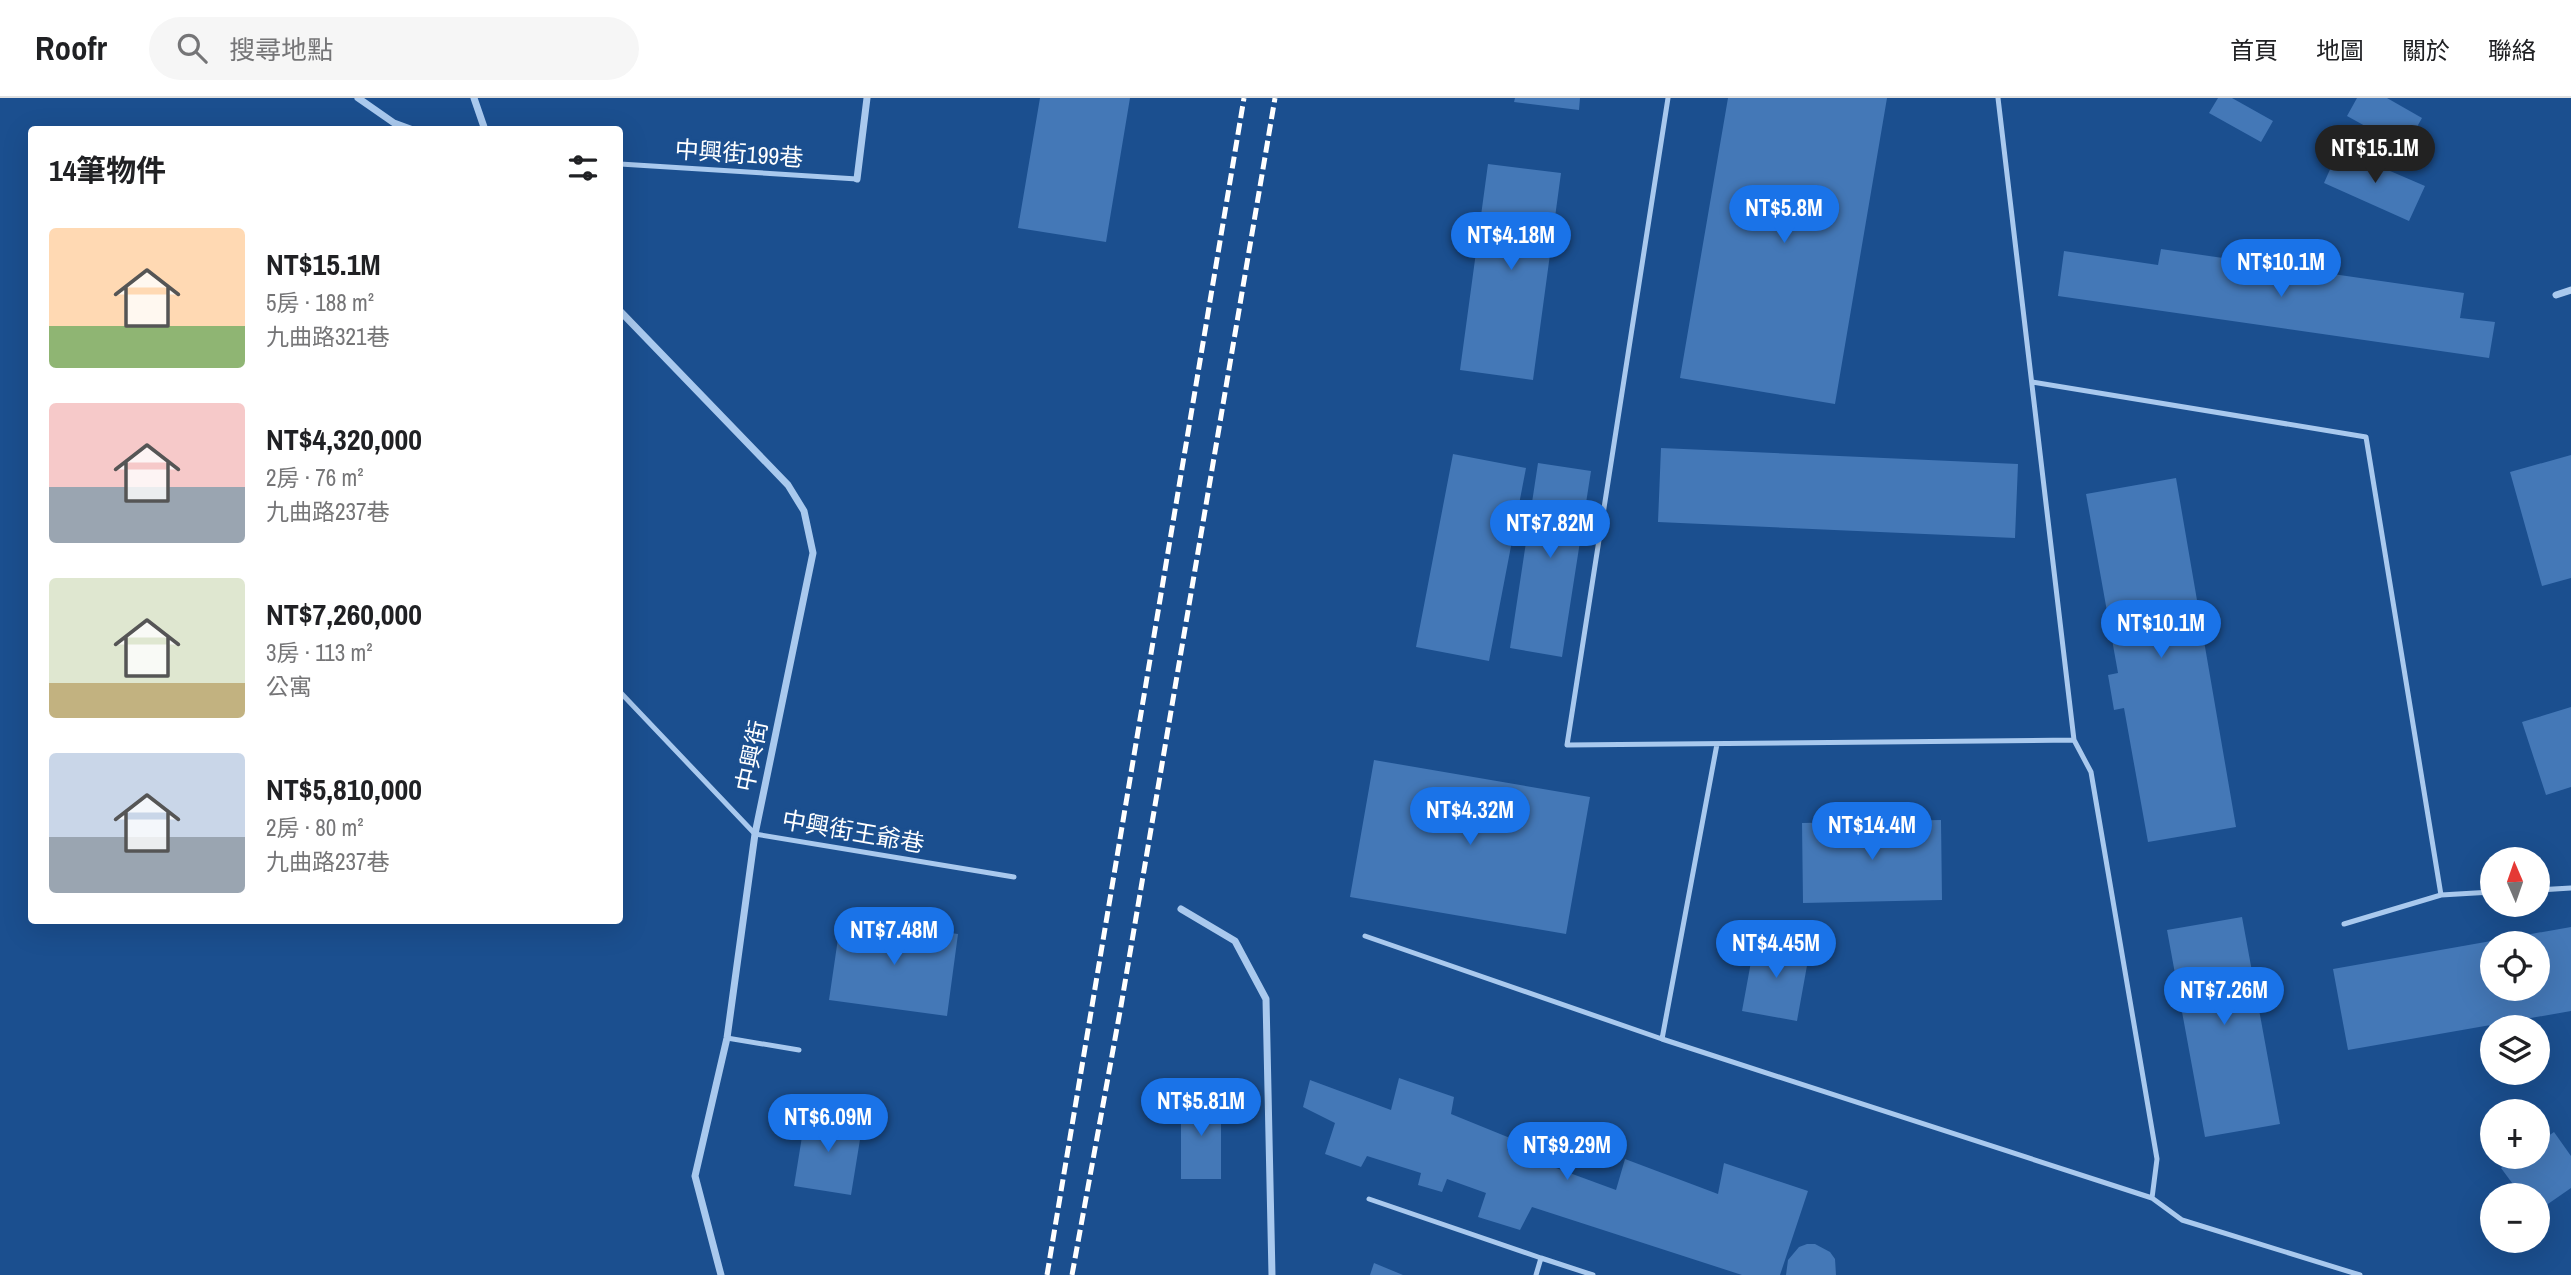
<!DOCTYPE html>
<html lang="zh-TW">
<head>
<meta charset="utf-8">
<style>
  :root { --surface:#fff; --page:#f6f6f6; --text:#202124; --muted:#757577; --line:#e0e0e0; --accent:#1a73e8 }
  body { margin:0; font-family:"Archivo Narrow","Noto Sans TC",sans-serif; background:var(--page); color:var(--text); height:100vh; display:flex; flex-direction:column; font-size:26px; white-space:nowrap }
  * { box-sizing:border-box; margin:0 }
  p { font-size:23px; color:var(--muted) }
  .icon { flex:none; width:38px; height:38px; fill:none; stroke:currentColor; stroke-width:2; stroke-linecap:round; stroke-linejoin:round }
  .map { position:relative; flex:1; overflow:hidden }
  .sheet { position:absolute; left:28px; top:28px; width:595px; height:798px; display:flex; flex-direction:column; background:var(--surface); border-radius:7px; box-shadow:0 7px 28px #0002 }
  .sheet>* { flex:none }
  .needle { width:46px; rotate:358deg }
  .tools { position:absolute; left:2480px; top:749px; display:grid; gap:14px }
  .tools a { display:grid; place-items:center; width:70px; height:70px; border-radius:50%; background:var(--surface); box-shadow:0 7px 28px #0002; font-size:35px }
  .price { position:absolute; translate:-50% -60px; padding:0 16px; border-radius:24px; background:var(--accent); color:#fff; font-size:23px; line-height:46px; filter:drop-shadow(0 2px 4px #0008) }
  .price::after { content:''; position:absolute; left:50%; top:42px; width:21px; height:16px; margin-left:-10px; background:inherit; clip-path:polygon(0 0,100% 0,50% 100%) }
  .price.on { background:#222; color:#fff }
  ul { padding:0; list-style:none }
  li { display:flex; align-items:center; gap:21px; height:175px; padding:0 21px }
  li span { display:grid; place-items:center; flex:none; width:196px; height:140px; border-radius:7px; color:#555 }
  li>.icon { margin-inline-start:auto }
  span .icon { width:84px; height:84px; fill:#fffc; stroke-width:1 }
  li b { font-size:30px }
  h2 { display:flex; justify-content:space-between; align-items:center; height:84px; padding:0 21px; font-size:30px }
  header { display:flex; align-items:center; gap:42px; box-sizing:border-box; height:98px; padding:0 35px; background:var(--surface); border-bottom:2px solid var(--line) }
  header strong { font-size:33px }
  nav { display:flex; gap:38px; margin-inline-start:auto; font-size:24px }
  .search { width:490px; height:63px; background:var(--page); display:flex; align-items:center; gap:18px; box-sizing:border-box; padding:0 24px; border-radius:38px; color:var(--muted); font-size:26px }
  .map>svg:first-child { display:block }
  .building { fill:#4478b7; fill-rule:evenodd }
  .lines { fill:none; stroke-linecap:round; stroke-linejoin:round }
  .service { stroke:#a9c9ee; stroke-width:5 }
  .minor { stroke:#a9c9ee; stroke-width:7 }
  .rail { stroke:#fff; stroke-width:5; stroke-dasharray:12 5; stroke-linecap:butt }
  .labels { text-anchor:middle; stroke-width:7; stroke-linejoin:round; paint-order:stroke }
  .street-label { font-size:24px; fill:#fff; stroke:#1b4f8f }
</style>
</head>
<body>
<header>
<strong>Roofr</strong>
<div class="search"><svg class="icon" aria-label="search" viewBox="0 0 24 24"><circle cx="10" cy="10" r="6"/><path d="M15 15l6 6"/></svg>搜尋地點</div>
<nav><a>首頁</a><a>地圖</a><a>關於</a><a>聯絡</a></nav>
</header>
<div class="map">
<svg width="2571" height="1177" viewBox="0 0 2571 1177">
  <rect width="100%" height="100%" fill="#1b4f8f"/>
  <path class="building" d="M1040,0H1130L1106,144L1018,130Z
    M1515,0H1580L1579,12L1514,4Z
    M1728,0H1887L1835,306L1680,280Z
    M2218,0H2232L2273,23L2261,44L2209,15Z
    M2357,0H2387L2422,20L2405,50L2347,18Z
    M2339,51L2425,88L2409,123L2324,85Z
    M1488,66L1561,75L1533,282L1460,272Z
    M2161,151L2464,195L2460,220L2495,224L2489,260L2058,198L2064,153L2158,167Z
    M1661,350L2018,366L2015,440L1658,424Z
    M1453,356L1526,370L1489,563L1416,549Z
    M2571,357V480L2542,488L2510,374Z
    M1538,365L1591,373L1562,559L1510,550Z
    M2176,380L2236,729L2148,744L2124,610L2114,612L2108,577L2118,575L2086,396Z
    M2571,609V689L2546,697L2522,624Z
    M1374,662L1590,699L1566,836L1350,799Z
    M1941,722L1942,802L1803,805L1802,725Z
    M2242,819L2280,1026L2205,1039L2167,832Z
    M841,820L958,836L947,918L829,902Z
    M2571,829V913L2348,952L2333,871ZM2492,845H2538V891H2492Z
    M1755,842L1810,851L1797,923L1742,913Z
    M1399,980L1454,999L1451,1016L1510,1040L1507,1052L1616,1092L1625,1061L1718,1096L1724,1065L1808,1093L1780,1177H1742L1532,1109L1520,1132L1478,1119L1486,1095L1447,1081L1442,1094L1418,1087L1421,1075L1367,1058L1361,1069L1325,1056L1335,1025L1303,1009L1310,982L1391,1012Z
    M1181,999H1221V1081H1181Z
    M806,1014L863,1023L851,1097L794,1088Z
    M2554,1034L2571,1058V1090L2538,1113V1097H2521L2501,1070L2518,1059H2538V1045Z
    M1807,1146H1815L1830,1154L1835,1161L1836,1177H1786L1788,1162L1799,1149Z
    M1374,1165L1403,1177H1370Z"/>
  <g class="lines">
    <path class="service" d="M1668,0L1567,647L2074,642
      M1998,0L2074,642L2091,674L2157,1061L2152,1100
      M620,66L857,81
      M2032,284L2366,339L2441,797L2344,826
      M620,594L755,736L1014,779
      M2538,792L2571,790
      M2441,797L2492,794
      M1365,838L1662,941L1717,646
      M727,940L799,952
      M1662,941L2152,1100L2182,1122L2360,1177
      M1369,1101L1541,1160
      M1536,1177L1541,1160L1593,1177"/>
    <path class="minor" d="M358,0L394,25L413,32
      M474,0L485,32
      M857,81L867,0
      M2556,197L2571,192
      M620,213L788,387L804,413L813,455L755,736L727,940L695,1078L721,1177
      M1181,811L1235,843L1266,901L1272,1177"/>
    <path class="rail" d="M1047,1177L1244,0
      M1072,1177L1121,908L1275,0"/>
  </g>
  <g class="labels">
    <g class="street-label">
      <text transform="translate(739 56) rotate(4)" y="8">中興街199巷</text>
      <text transform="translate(752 658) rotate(-78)" y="8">中興街</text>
      <text transform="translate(853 734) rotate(10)" y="8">中興街王爺巷</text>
    </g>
  </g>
</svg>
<div class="tools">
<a><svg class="needle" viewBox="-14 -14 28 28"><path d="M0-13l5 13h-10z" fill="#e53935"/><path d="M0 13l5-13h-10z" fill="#757577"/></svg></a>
<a><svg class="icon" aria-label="locate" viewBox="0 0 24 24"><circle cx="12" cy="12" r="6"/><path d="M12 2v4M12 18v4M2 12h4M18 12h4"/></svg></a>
<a><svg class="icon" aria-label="layers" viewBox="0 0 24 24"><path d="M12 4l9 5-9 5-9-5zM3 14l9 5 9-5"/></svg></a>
<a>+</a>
<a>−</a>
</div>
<b class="price on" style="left:2375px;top:87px">NT$15.1M</b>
<b class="price" style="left:1784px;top:147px">NT$5.8M</b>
<b class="price" style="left:1511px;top:174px">NT$4.18M</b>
<b class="price" style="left:2281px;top:201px">NT$10.1M</b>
<b class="price" style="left:1550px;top:462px">NT$7.82M</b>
<b class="price" style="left:2161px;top:562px">NT$10.1M</b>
<b class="price" style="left:1470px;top:749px">NT$4.32M</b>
<b class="price" style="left:1872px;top:764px">NT$14.4M</b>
<b class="price" style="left:894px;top:869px">NT$7.48M</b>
<b class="price" style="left:1776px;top:882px">NT$4.45M</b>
<b class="price" style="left:2224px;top:929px">NT$7.26M</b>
<b class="price" style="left:1201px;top:1040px">NT$5.81M</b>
<b class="price" style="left:828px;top:1056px">NT$6.09M</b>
<b class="price" style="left:1567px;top:1084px">NT$9.29M</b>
<section class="sheet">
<h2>14筆物件<svg class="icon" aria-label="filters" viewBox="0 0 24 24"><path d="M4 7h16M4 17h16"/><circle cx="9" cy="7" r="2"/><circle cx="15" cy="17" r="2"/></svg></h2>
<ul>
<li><span style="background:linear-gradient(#ffd9b3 70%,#8fb573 0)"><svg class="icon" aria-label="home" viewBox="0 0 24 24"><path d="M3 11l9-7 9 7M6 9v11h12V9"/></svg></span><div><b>NT$15.1M</b><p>5房 · 188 m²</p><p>九曲路321巷</p></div></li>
<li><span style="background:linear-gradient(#f6c9c9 60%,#9aa5b1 0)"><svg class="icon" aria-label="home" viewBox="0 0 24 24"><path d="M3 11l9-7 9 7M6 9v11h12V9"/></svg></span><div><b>NT$4,320,000</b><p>2房 · 76 m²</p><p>九曲路237巷</p></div></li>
<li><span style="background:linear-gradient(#dfe7d0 75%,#c2b280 0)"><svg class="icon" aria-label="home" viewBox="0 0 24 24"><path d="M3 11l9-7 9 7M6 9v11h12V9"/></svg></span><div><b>NT$7,260,000</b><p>3房 · 113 m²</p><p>公寓</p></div></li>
<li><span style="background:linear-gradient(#c9d6e8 60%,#9aa5b1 0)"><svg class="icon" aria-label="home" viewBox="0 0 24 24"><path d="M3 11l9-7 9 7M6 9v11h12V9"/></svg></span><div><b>NT$5,810,000</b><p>2房 · 80 m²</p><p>九曲路237巷</p></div></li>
</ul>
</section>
</div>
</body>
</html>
